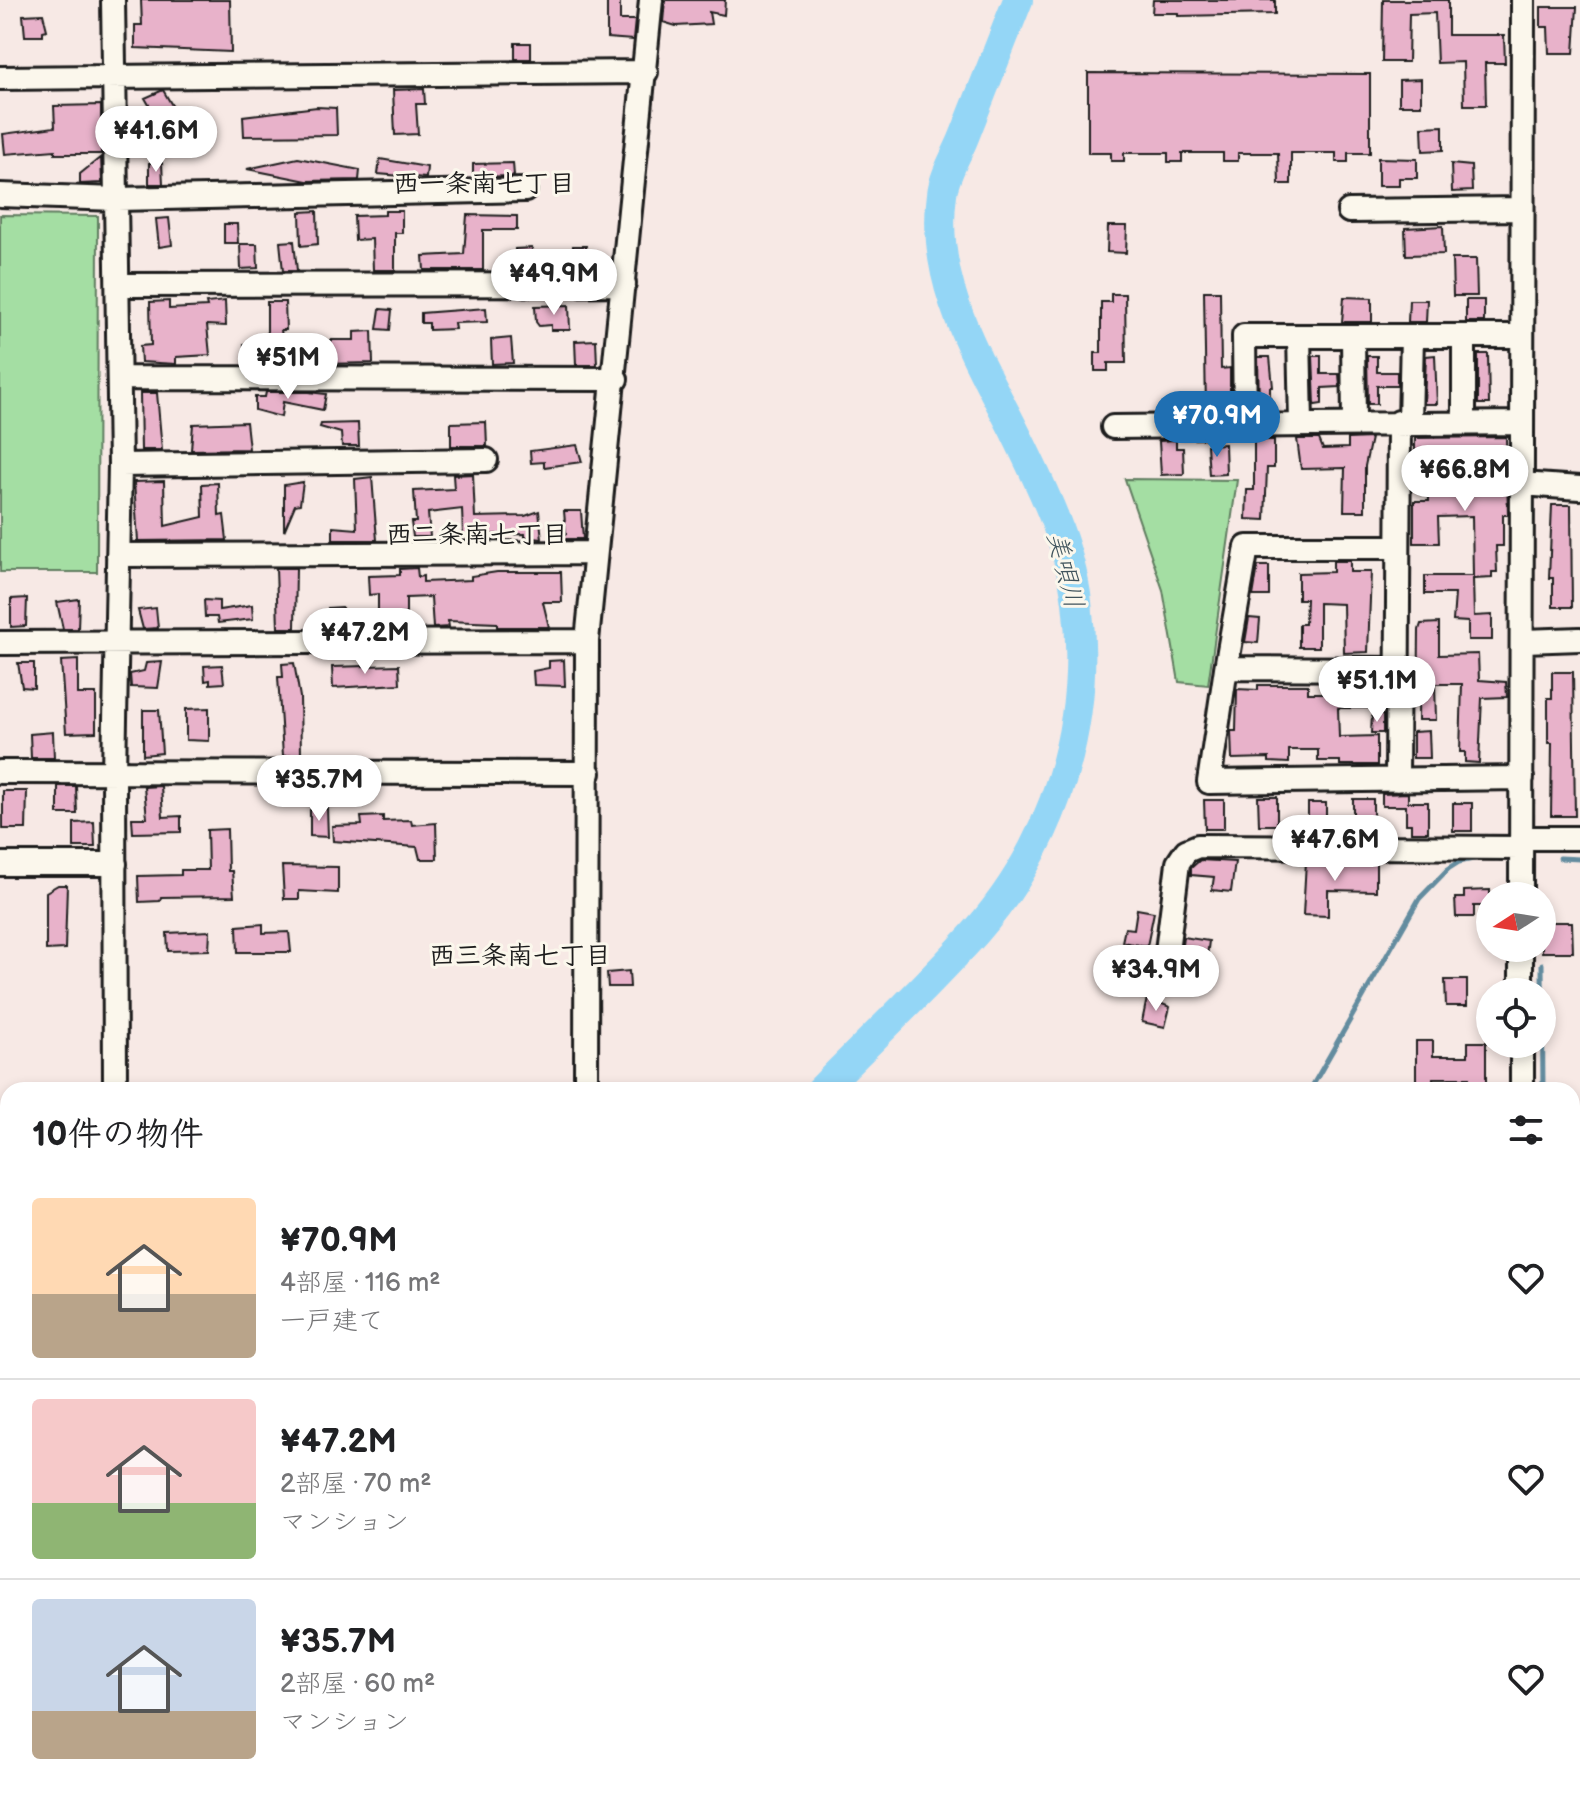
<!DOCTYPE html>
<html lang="ja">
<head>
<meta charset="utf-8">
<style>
  :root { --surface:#fff; --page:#f6f6f6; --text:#202124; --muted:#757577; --line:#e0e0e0; --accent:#1f6fb2 }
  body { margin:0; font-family:"Balsamiq Sans","Klee One",sans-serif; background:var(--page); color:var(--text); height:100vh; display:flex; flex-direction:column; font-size:30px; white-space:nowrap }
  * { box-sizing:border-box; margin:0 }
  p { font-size:26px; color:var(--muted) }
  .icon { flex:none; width:44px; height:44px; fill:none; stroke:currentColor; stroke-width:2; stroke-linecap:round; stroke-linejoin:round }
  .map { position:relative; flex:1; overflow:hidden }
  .details { position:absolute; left:0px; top:1082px; width:1580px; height:712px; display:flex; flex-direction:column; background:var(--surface); border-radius:24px 24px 0 0; box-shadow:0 4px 12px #0003 }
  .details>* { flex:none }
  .needle { width:52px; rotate:258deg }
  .buttons { position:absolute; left:1476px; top:882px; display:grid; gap:16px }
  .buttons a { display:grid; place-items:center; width:80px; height:80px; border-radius:50%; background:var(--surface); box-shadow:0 4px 12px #0003; font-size:40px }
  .price { position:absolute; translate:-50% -68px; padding:0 18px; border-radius:28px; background:#fff; color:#222; font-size:26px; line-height:52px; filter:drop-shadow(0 2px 4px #0008) }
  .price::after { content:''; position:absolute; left:50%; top:48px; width:24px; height:18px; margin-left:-12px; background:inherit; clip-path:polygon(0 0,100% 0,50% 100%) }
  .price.active { background:var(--accent); color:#fff }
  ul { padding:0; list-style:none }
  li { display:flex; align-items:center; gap:24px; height:200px; padding:0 32px }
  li+li { border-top:2px solid var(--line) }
  li span { display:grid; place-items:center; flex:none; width:224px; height:160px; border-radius:8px; color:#555 }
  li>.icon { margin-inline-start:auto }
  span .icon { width:96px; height:96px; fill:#fffc; stroke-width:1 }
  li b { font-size:34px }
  h2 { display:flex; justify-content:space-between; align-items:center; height:96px; padding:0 32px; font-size:34px }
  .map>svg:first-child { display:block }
  .green { fill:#a4dea3; stroke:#607d60; stroke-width:2 }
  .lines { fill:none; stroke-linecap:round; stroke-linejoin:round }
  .stream { stroke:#648c9f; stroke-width:5 }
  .river { stroke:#94d6f6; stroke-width:30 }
  .building { fill:#e8b2ca; stroke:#1c1c1c; stroke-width:2 }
  .minor-casing { stroke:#1c1c1c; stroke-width:28 }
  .minor { stroke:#fbf7ec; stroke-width:22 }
  .labels { text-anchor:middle; stroke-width:6; stroke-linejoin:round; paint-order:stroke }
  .neighbourhood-label { font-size:26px; font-weight:bold; fill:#1c1c1c; stroke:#fbf7ec }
  .water-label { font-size:26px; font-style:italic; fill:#40545d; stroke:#fbf7ec }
</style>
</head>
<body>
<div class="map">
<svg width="1580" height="1794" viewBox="0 0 1580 1794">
  <rect width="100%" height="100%" fill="#f7e9e5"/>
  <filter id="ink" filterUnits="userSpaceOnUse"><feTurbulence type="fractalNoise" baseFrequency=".0125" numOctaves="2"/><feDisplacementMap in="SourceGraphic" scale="16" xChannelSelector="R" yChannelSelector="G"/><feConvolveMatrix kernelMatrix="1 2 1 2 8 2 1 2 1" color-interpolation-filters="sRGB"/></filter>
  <g filter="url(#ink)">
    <path class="green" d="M0,215L98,216L97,572H0Z
      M1125,479L1237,480L1208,685L1179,682L1163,590Z
      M0,1165H8V1268L0,1267Z"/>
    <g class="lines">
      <path class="stream" d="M1560,858L1580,859
        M1542,964L1543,1090
        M1310,1090L1419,899L1448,869L1459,862L1478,858
        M1012,1794L1017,1786
        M1544,1794V1786"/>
      <path class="river" d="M821,1090C872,1038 927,987 976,932C1056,841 1092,722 1077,602C1070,543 1040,483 1014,430C976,355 930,282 942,194C944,175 957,155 964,137C982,91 1000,46 1018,0
        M283,1794L289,1786"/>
    </g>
    <path class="building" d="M141,0H230L231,52L135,48V25H142Z
      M607,0H620V20H635L633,40L607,38Z
      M665,0H725L724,15L709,12L711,24L676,26L663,22Z
      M1153,0H1275V14L1178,16V13H1152Z
      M1383,0H1448V35H1504L1505,63H1485L1486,105H1464L1463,62L1437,63L1435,13L1409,14L1408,62H1382Z
      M1541,7H1577L1574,53H1549L1548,27H1541Z
      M43,14L47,30L43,31V36H25L23,15Z
      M515,43H531V59H515Z
      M1088,73L1370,74V153H1348V162H1336V153H1291V184H1279L1278,153H1238V161H1223V153H1182V162H1168V153H1124V161H1111V153H1088Z
      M1421,79V105H1399V80Z
      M424,89L425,104H416L418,134L395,135L393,90Z
      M163,90L191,138L174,148L145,98Z
      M101,105V154H55V150L5,154L3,134L55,127L54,106Z
      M317,107L336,108L337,135L244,136L243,116Z
      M1443,126V150L1423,151L1422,127Z
      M101,157L102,183L80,184V174Z
      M298,158L360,170L359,180L307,181L247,169Z
      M1378,158L1417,159V178H1399V186H1378Z
      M380,159L427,167L426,178L378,174Z
      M149,163H162L163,184H149Z
      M513,163L514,176L473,177V164Z
      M1451,164L1471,166L1472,191L1452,192Z
      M317,211L318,244L301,246L300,212Z
      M385,211H402V233H395V270H373L372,239L355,240L354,216L385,215Z
      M467,215L517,216V230H483V270H424L423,256L464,254Z
      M169,218L172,245L159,247L156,219Z
      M224,224H237L238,243H224Z
      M1108,226H1127L1126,253L1107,252Z
      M1443,226L1444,254L1406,255L1405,228Z
      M294,241L297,271H283L280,242Z
      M240,244H257L258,268L241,269Z
      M573,246H586L587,270H516L515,249L532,248L533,268L573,262Z
      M1452,259H1476L1477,296H1453Z
      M1204,291H1220L1221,369L1230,368V409L1206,410Z
      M1111,294H1125L1126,363H1108V371H1095V353H1101V302H1111Z
      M1344,297L1372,298V322H1342Z
      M1409,300H1427L1426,322H1408Z
      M1466,300H1484V322H1466Z
      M169,301V309L207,307L206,303L225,301L226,326L207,325L210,355L176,357V364L141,362L140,346L151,345L150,302Z
      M267,302H285L286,330H281L286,364H246L244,344L267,339Z
      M569,305L570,330H551V325L539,326L536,322L535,306Z
      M486,308L487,322L454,323L455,329L429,330V323H421V313Z
      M380,309L392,310L390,330L377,329Z
      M372,331L373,363L322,364L323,352L330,351V340H354V332Z
      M511,338L513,363L492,364L491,340Z
      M596,340L597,365H576L575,341Z
      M1478,354H1488L1489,404H1478Z
      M1435,355L1437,404H1424L1426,356Z
      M1313,356H1321V374H1339L1340,387L1322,388V404L1315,405Z
      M1367,356H1377V372H1397V386H1377V404H1368Z
      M1258,357H1270L1273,387H1270V405H1259Z
      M266,392H308L326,394L323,410L283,402L281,417L255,410V397H265Z
      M140,393H157L162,450H141Z
      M246,422L249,449L191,450L193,424Z
      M486,422L487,446H451V423Z
      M358,423L359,446H342L341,433L320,427L321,424Z
      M1506,437L1508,515H1503V546H1496L1497,572H1492V578L1473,579L1474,616L1492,615V640H1468V622L1453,621L1455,594H1425V576H1473L1472,516L1438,517L1439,543H1414V501H1429L1428,463H1415V438Z
      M1371,438L1365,466V511H1344L1345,468L1301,469L1297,439H1319L1323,449L1348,448V439Z
      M1176,440V448H1183L1184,474L1161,475L1159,441Z
      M1254,440H1274V468H1267L1265,520L1246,519L1247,490H1254Z
      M1225,444L1226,474L1209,475L1207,445Z
      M577,445L582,462L544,467V462L531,463L530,451Z
      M473,474L475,517L525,516L539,511L542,539L525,537V534L463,535L462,509L428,513L430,537H413L411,522H416L414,491L454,489L453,475Z
      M372,477L377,540H333V527L357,529L355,479Z
      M164,481L165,526L203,517L202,484L218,483L219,516L224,515L227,540L138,541L134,482Z
      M303,482L300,504L295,505L284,531V485Z
      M1552,505H1571L1572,607H1553V578H1549Z
      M564,511H581L583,539H556V536L566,534Z
      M1333,561H1350V572H1371L1368,652L1344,653L1343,604L1319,603V647H1299V624H1305L1306,599H1298V573L1333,572Z
      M1258,566H1269V596H1253Z
      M276,568H296L295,628H278Z
      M417,568L418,577L423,576V582L471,580V576L497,572H561L562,602H543L549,627H497V623L448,621L449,627L433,628L431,597L406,598V614H396V628H378V594L369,595L368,576L400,575V569Z
      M27,598L26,626L11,627V599Z
      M79,599L78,629H63L57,602Z
      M204,600L219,601V610L252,605L253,619L218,623L217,617H205Z
      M342,607L343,628H328V608Z
      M156,608L158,628L143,629L138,610Z
      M1249,618L1260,619L1258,643L1245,642Z
      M1439,623V655L1478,654L1479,680L1506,682L1507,697L1482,698L1479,763L1465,762V752H1460L1462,684H1435L1436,720H1418L1419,630L1421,624Z
      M78,660V694H96V732L66,733L61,661Z
      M564,660L565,686L534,685L533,671L549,668V661Z
      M162,662L158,688L131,687L130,674L144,671L146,663Z
      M18,663H34V688L22,687Z
      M294,663L300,697L301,755L283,756L278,677H283L282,664Z
      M222,665L224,683L210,684V680L205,681L204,666Z
      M399,665L400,684L333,688L332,667Z
      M1552,672H1573L1575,816H1551L1552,743H1548V698H1552Z
      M1339,684H1375L1376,708H1338L1339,737L1377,736V765H1340V761H1318V750H1289V763L1269,762V758L1232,759L1231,731H1236L1237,689L1258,690V685H1308V693H1339Z
      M209,708V741L186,740V709Z
      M143,710H159L162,753L143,755Z
      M1372,715H1383V733H1371Z
      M1429,731L1430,758H1413V732Z
      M53,732L54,758H31L30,734Z
      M58,786H76L77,814H58Z
      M161,786L163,817L181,816V832L133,833L132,818H147L144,787Z
      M3,791H27L26,829H3Z
      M1408,793V802H1428V832H1411V824H1406V806H1382V794Z
      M1258,797H1277V825H1259Z
      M1353,799H1373V829H1353Z
      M1204,800H1224V829H1205Z
      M1308,803H1326V830H1308Z
      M1453,803H1472V831H1453Z
      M327,808L328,837L310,836V810Z
      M383,816V821L411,820L412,825L436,823L437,859H420L417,847L333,841L332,826L362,825L361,817Z
      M94,822L95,847H74V823Z
      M227,829L228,871H232L234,896L161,897L160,901L139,902L138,876L181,875V870H208L207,830Z
      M1200,860L1235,862L1231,892L1212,890L1214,877L1191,875V868Z
      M1306,861L1376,863V891L1328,890V916L1303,915Z
      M282,866L338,867V893L299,891V899H284Z
      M58,885H67L65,949L46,950V892Z
      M1490,890V906H1474V917H1456L1455,898H1464V891Z
      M1137,909L1154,912L1147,946L1141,945L1133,981L1114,977L1117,961L1139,945L1122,942L1125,928L1134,929Z
      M1542,922H1572L1573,952H1542Z
      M263,924V933L289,932L291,952H238L237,926Z
      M210,931L209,950L168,951L167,933Z
      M1183,937L1209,941L1206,964L1180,960Z
      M629,971L630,987H608L607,973Z
      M1445,980H1467V1006H1446Z
      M1147,998L1170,1007L1165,1027L1142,1022Z
      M1416,1041H1433V1056H1468V1042H1486V1089H1469V1078H1433V1088H1416Z"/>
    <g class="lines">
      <defs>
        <path id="minor" d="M113,0L120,465L114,771L115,1090
          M0,78L646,72
          M0,195L117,199L525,190
          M1349,211L1522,209
          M118,285L624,284
          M1299,336L1301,423
          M1353,336L1354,422
          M1464,336V422
          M119,378L616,379
          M1410,422L1412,336
          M1245,426L1244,336H1521
          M1113,427L1522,423
          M120,465L486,460
          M1521,484L1580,488
          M118,555L595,553
          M1524,641L1580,639
          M0,643L587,641
          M1226,668L1209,782L1522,778
          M1397,669L1226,668L1247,547H1398
          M0,772L589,773
          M1397,780L1399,422
          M1521,838H1580
          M0,864H115
          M1521,896L1523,0
          M1521,948V992
          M1166,959L1178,863L1186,851L1198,846L1521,848
          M1522,1044V1090
          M586,1090L587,641L651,0
          M0,1145H8
          M0,1335H8
          M1572,1422H1580
          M0,1495H8
          M1524,1786V1794"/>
      </defs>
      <use href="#minor" class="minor-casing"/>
      <use href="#minor" class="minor"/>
    </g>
  </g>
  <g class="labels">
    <g class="neighbourhood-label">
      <text x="484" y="192">西一条南七丁目</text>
      <text x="477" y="543">西二条南七丁目</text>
      <text x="520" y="964">西三条南七丁目</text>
    </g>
    <g class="water-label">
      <text transform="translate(1066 570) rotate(76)" y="9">美唄川</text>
    </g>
  </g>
</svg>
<div class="buttons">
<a><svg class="needle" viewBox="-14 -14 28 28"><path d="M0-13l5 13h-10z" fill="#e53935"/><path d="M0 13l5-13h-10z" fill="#757577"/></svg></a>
<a><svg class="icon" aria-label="locate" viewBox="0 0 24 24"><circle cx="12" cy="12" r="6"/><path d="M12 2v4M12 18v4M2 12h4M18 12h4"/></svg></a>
</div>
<b class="price" style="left:156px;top:174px">¥41.6M</b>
<b class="price" style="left:554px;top:317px">¥49.9M</b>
<b class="price" style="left:288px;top:401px">¥51M</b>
<b class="price active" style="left:1217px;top:459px">¥70.9M</b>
<b class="price" style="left:1465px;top:513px">¥66.8M</b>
<b class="price" style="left:365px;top:676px">¥47.2M</b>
<b class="price" style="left:1377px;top:724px">¥51.1M</b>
<b class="price" style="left:319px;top:823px">¥35.7M</b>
<b class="price" style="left:1335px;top:883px">¥47.6M</b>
<b class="price" style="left:1156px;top:1013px">¥34.9M</b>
<section class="details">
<h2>10件の物件<svg class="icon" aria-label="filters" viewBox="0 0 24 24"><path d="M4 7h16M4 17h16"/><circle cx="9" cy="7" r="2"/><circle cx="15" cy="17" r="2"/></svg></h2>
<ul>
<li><span style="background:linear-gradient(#ffd9b3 60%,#b9a48a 0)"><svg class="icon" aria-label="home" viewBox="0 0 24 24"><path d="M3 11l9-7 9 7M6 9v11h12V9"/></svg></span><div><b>¥70.9M</b><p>4部屋 · 116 m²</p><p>一戸建て</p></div><svg class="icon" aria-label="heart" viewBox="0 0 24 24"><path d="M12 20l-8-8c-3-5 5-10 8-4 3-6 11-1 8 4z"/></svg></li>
<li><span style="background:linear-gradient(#f6c9c9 65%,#8fb573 0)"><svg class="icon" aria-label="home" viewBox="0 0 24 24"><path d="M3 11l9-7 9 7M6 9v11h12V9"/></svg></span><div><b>¥47.2M</b><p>2部屋 · 70 m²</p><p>マンション</p></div><svg class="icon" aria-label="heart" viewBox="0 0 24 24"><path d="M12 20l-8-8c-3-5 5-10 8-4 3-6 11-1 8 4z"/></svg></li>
<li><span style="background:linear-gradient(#c9d6e8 70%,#b9a48a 0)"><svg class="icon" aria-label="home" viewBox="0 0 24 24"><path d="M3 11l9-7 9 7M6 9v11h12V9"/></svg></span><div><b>¥35.7M</b><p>2部屋 · 60 m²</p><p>マンション</p></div><svg class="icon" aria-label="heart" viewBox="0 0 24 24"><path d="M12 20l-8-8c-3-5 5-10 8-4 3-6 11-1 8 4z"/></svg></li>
</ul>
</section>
</div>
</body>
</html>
